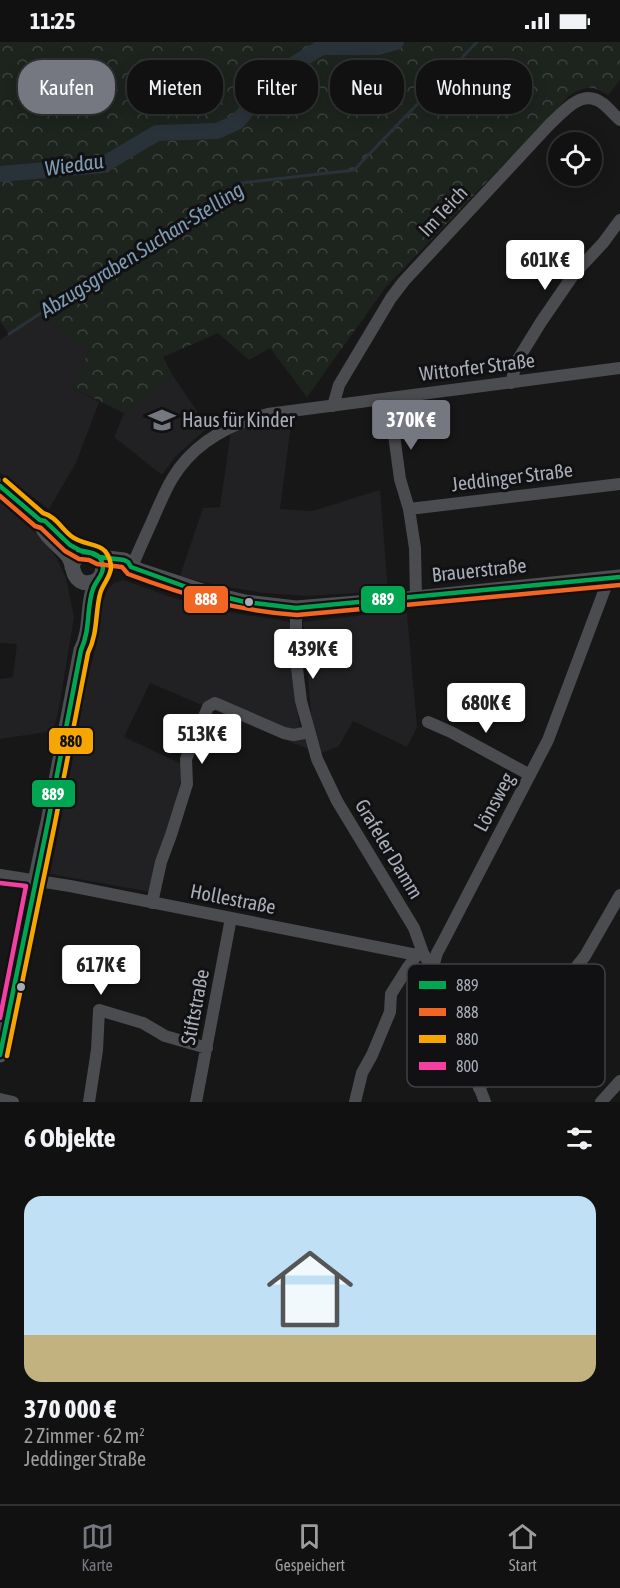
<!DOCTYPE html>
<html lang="de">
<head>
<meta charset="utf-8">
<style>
  :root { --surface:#111; --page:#1a1a1a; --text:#f1f3f6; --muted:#9c9d9f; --line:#303131; --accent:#757880 }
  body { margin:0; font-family:"Asap Condensed",sans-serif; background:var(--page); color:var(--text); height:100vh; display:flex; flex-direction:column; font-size:22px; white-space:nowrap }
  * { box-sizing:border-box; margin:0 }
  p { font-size:20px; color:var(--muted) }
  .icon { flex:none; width:33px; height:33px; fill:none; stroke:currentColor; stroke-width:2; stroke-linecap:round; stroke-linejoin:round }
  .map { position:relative; height:1060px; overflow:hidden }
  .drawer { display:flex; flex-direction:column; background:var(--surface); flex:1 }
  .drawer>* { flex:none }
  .banner { position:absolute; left:18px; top:18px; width:585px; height:54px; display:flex; gap:12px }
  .fabs { position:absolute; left:548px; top:90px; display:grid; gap:12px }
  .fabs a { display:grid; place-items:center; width:54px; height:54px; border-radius:50%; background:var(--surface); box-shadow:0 3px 15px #0003,0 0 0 2px var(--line); font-size:30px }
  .price { position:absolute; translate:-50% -51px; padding:0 14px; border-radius:6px; background:#fff; color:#222; font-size:20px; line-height:39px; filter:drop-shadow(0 2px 3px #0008) }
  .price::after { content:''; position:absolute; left:50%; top:36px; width:18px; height:14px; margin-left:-9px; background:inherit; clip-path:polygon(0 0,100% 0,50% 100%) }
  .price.selected { background:var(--accent); color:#fff }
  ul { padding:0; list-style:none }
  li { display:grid; align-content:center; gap:12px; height:318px; padding:0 24px }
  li+li { border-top:2px solid var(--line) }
  li span { display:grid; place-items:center; height:186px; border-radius:18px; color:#555 }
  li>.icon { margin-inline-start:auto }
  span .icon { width:108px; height:108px; fill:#fffc; stroke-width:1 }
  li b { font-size:26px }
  h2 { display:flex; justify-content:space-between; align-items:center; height:72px; padding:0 24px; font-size:26px }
  .tag { padding:0 21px; border-radius:24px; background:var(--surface); box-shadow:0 3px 15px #0003,0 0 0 2px var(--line); font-size:21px; line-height:54px }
  .tag.selected { background:var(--accent); color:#fff }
  .status { display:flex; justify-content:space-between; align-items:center; height:42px; padding:0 30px; background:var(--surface); direction:ltr }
  .status svg { height:16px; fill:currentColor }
  .menu { display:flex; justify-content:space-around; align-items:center; height:84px; border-top:2px solid var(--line); background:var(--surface); font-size:16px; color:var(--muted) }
  .menu a { display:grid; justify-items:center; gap:3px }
  .menu .selected { color:var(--accent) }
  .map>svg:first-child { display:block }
  .built { fill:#212123 }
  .park { fill:url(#park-crowns) }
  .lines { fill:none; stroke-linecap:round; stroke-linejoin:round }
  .stream { stroke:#2a3239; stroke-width:3 }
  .river { stroke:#2a3239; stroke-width:16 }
  .minor { stroke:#4b4c50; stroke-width:12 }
  .major { stroke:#4d4f52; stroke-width:15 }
  .bus-1-casing { stroke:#111113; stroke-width:9 }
  .bus-2-casing { stroke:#111113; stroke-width:9 }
  .bus-3-casing { stroke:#111113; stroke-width:9 }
  .bus-4-casing { stroke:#111113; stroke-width:9 }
  .bus-1 { stroke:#00a651; stroke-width:4.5 }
  .bus-2 { stroke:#f26522; stroke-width:4.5 }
  .bus-3 { stroke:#f7a600; stroke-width:4.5 }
  .bus-4 { stroke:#f240a1; stroke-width:4.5 }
  .bus-dot { fill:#a8adb8; stroke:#111113; stroke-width:2 }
  .labels { text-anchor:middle; stroke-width:6; stroke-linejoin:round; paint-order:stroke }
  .street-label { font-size:20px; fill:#a8adb8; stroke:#111113 }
  .poi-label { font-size:20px; fill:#a8adb8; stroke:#111113; text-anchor:start }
  .water-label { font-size:21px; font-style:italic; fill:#7f9bb3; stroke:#111113 }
  .key { fill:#111113; stroke:#3e4045; stroke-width:1.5 }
  .key-label { font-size:16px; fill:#a8adb8 }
  .line-badge { stroke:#111113; stroke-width:2 }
  .badge-label { font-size:16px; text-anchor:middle; font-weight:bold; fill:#fff }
  .pale-badge-label { font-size:16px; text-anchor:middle; font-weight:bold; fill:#111 }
</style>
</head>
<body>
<div class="status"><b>11:25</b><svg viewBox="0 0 49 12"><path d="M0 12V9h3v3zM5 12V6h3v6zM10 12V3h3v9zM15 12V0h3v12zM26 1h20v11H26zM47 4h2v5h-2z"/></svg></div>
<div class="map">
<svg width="620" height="1060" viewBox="0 0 620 1060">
  <defs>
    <pattern id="park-crowns" width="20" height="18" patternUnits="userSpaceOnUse" patternTransform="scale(1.5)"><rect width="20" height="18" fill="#1d241e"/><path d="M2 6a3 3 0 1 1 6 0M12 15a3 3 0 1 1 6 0" fill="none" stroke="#3b413d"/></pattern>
  </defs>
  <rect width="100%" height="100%" fill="#171717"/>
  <path class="built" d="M38,272L89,308L73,346L99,360L76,421L49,467L0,431V298Z
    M173,334L208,385L175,415L162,433L114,395L124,371Z
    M292,375L280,467L312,469L380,448L388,549L307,554L263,551L216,543L180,534L203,466L220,465L231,389L249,382Z
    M0,460L43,497L56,515L66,536L74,575L59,666L53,689L0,697V637L13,635L17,602L0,601Z
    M123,538L171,555L220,569L292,580L297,667L300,686L309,707L282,697L150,641L124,695L184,723L170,786L151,850L50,832L71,727L85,647L96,604L101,566L107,548L114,541Z
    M407,571L417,685L407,705L353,679L339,704L322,711L312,682L303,580L366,573Z"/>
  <path class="park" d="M0,0H620V38L608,53C591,43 587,44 570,53L385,246L307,355L270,306L249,318L218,291L163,315L173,334L124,371L73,346L89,308L38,272L9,292L0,279Z"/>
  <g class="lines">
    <path class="stream" d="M9,292L240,141L354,128L477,0"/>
    <path class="river" d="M0,132L103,123L157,91L217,89L237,80L278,32L322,5H378L396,0"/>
    <path class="minor" d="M511,341L517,319L541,280L574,232L603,201L620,178
      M389,356L400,437L409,467
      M333,364L339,343L391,256L404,239L550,82C564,69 582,46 602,61C609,66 614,73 620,78
      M132,525C139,507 148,489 156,470C161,459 166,447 172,437C193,401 229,382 268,372L620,326
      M416,555L415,506L409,467L620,442
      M296,566V618L301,659L317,717L337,759L414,886L423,911L436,933L485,1060
      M428,680L451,690L530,733
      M0,833L70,844L417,913L423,911
      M152,861L161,820L171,793L187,742L186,717L208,665L215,661L284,691L294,693L309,690
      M432,928L437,911L444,898L548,698L609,536
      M463,1006L483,1014L503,1016L585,914L620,853
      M479,1046L503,1016
      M0,1057L13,1060
      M89,1060L97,1008L99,968L143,981L165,994L207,1006
      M196,1060L231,876
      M355,1060L362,1031L372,1013L390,970L391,952L408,925L417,913
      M601,1060L620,1039"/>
    <path class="major" d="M0,444L40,478H45L48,481
      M40,478C41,492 60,504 68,514C74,522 71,533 80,539C85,542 93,541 98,537C101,534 103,530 103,525C102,505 76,506 72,525
      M99,515L124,518L128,520L131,525L144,530L208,551L245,560L296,566L406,557L620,535
      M0,1013L41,811L48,780L81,608C93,586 85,558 98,537"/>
    <defs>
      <path id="bus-1" d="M0,444L40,478L45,479L70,503L83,510L91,511L99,515L124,518L128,520L131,525L192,547L245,560L296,566L620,535
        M0,1013L48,780L81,608C91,586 86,566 93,547C96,538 106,531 102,520C99,510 87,510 78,508"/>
      <path id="bus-2" d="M0,454L35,484L41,486L65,509L79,517L89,518L97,522L122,525L128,532C184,553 237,569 297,573L620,543"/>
      <path id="bus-3" d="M5,438L43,471C55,474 62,487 71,494C82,503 98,501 105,509C109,514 111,521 111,526C110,536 102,543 100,552C95,572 98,591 88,611L55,781L7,1014"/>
      <path id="bus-4" d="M0,841L26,844L0,976"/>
    </defs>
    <use href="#bus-1" class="bus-1-casing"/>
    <use href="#bus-2" class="bus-2-casing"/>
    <use href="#bus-3" class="bus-3-casing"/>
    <use href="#bus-4" class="bus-4-casing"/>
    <use href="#bus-1" class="bus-1"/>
    <use href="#bus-2" class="bus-2"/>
    <use href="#bus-3" class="bus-3"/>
    <use href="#bus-4" class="bus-4"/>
  </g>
  <defs>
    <symbol id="school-bare" viewBox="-9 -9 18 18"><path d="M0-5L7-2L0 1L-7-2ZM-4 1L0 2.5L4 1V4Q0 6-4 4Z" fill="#757880" stroke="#111113" stroke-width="2.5" paint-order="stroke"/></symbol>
  </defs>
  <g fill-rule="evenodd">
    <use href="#school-bare" x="143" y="359" width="38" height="38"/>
  </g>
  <g class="bus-dot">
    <circle cx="249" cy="560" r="5"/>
    <circle cx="21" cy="945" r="5"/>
  </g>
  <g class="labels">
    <g class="street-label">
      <text transform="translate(443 169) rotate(-47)" y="7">Im Teich</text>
      <text transform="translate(477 325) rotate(-7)" y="7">Wittorfer Straße</text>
      <text transform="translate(512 435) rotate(-7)" y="7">Jeddinger Straße</text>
      <text transform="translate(479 528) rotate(-6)" y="7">Brauerstraße</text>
      <text transform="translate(494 760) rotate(-62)" y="7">Lönsweg</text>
      <text transform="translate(389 807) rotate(59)" y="7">Grafeler Damm</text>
      <text transform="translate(233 857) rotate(11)" y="7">Hollestraße</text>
      <text transform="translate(195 965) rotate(-79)" y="7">Stiftstraße</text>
    </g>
    <g class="poi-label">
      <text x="182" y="385">Haus für Kinder</text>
    </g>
    <g class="water-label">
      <text transform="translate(74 123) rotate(-8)" y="7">Wiedau</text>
      <text transform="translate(142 208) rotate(-32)" y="7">Abzugsgraben Suchan-Stelling</text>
    </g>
  </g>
  <rect x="407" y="922" width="198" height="123" rx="9" class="key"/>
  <rect x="419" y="939" width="27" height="8" fill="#00a651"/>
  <rect x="419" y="966" width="27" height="8" fill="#f26522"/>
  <rect x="419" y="993" width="27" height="8" fill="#f7a600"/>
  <rect x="419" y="1020" width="27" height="8" fill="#f240a1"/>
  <g class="key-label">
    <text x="456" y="949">889</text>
    <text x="456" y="976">888</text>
    <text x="456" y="1003">880</text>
    <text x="456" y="1030">800</text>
  </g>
  <g class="line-badge">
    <rect x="183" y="543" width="46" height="29" rx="6" fill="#f26522"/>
    <rect x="360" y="543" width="46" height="29" rx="6" fill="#00a651"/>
    <rect x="48" y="685" width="46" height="28" rx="6" fill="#f7a600"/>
    <rect x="31" y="737" width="45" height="29" rx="6" fill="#00a651"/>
  </g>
  <g class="badge-label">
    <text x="206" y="563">888</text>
    <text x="383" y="563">889</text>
    <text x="53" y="758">889</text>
  </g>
  <g class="pale-badge-label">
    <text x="71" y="705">880</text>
  </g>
</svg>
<div class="fabs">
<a><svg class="icon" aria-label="locate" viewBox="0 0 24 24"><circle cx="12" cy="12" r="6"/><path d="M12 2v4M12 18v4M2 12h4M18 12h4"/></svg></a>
</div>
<b class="price" style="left:545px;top:249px">601K €</b>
<b class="price selected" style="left:411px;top:409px">370K €</b>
<b class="price" style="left:313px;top:638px">439K €</b>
<b class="price" style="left:486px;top:692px">680K €</b>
<b class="price" style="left:202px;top:723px">513K €</b>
<b class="price" style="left:101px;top:954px">617K €</b>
<div class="banner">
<a class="tag selected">Kaufen</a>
<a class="tag">Mieten</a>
<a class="tag">Filter</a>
<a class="tag">Neu</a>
<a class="tag">Wohnung</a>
</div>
</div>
<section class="drawer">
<h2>6 Objekte<svg class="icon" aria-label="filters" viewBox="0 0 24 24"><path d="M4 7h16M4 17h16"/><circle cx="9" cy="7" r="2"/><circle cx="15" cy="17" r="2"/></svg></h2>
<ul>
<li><span style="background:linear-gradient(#bfe0f5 75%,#c2b280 0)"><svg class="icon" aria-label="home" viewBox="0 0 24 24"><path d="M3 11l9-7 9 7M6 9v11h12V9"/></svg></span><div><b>370 000 €</b><p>2 Zimmer · 62 m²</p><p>Jeddinger Straße</p></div></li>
</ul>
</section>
<nav class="menu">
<a class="selected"><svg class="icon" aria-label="map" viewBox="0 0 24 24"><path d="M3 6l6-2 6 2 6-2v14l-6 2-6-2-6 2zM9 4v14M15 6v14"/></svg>Karte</a>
<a><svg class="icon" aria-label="saved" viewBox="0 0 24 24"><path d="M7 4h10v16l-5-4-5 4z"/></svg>Gespeichert</a>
<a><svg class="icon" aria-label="home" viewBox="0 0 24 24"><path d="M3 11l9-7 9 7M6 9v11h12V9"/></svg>Start</a>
</nav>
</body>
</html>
